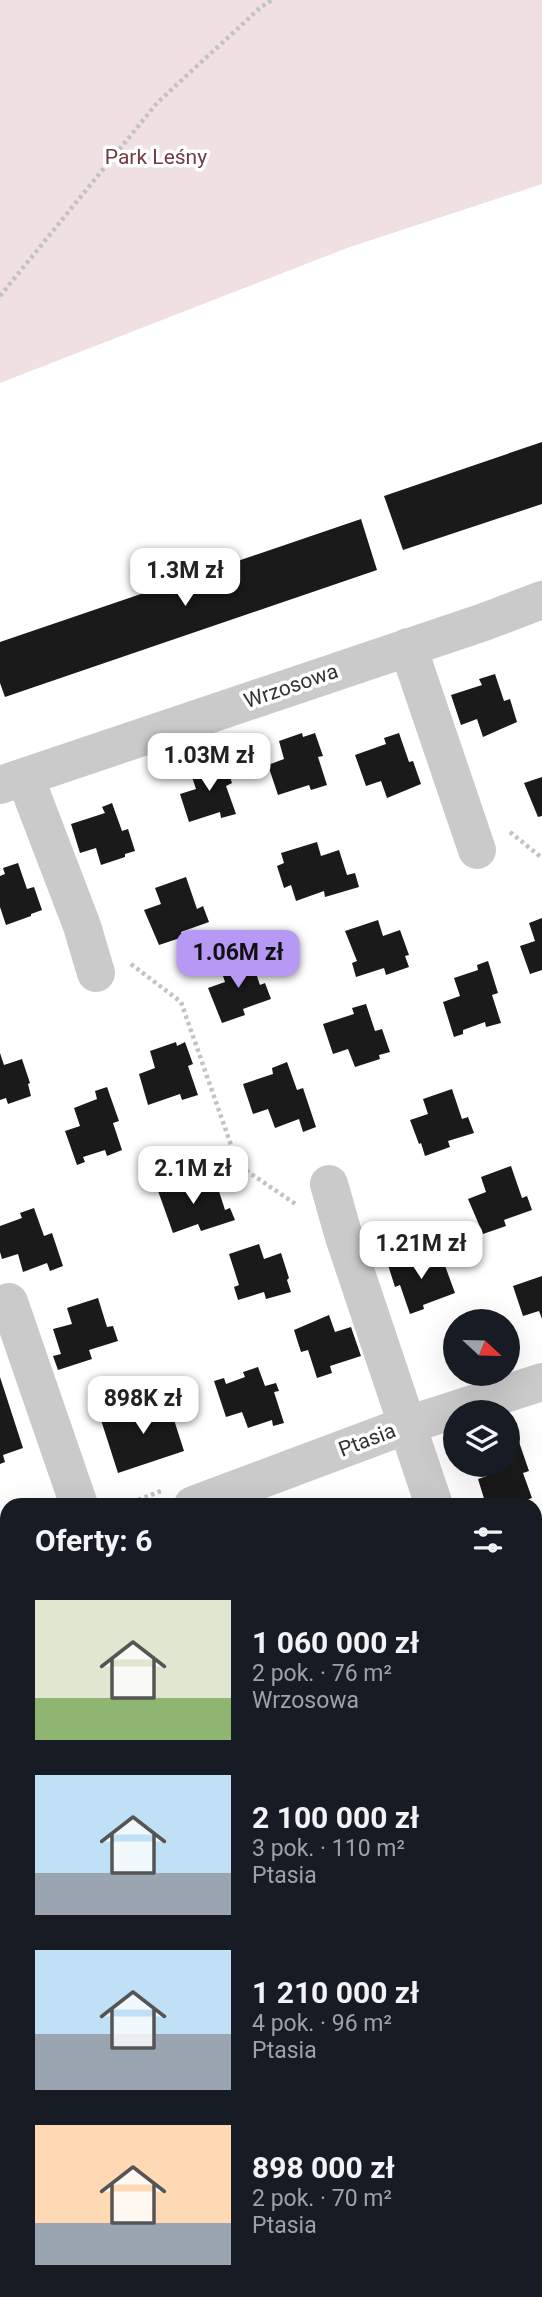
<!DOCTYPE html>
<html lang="pl">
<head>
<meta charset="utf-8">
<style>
  :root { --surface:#171b24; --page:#20242c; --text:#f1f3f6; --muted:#9ea1a6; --accent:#b699f5 }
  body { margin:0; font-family:Roboto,sans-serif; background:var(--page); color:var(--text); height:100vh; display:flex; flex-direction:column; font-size:26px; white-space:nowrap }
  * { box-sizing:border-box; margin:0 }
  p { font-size:23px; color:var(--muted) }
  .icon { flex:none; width:38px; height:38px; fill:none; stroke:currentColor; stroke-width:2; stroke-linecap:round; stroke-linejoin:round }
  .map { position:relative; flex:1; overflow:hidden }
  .side { position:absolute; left:0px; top:1498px; width:542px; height:800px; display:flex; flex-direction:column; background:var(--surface); border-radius:21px 21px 0 0; box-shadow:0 7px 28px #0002 }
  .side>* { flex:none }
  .needle { width:46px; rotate:112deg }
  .buttons { position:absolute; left:443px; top:1309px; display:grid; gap:14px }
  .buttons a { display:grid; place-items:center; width:77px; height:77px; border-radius:50%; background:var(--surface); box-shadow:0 7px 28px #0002; font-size:35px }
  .price { position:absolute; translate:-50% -60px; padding:0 16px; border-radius:14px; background:#fff; color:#222; font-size:23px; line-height:46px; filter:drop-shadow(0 2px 4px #0008) }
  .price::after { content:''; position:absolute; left:50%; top:42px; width:21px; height:16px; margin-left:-10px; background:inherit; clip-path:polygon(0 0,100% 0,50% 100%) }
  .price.current { background:var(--accent); color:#111 }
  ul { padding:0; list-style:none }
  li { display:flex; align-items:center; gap:21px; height:175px; padding:0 35px }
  li span { display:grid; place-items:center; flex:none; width:196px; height:140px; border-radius:0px; color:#555 }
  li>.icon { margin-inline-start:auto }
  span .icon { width:84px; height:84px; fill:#fffc; stroke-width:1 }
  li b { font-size:30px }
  h2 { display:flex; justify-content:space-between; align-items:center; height:84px; padding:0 35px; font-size:30px }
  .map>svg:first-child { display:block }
  .green { fill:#f0e0e2 }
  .building { fill:#1a1a1a }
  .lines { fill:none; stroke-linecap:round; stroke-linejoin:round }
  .path { stroke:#c3c3c3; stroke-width:4.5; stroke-dasharray:3.5 3.5; stroke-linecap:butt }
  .minor { stroke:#cacaca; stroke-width:38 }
  .labels { text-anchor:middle; stroke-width:7; stroke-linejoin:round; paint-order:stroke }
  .park-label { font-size:21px; fill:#733b3e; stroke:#fff }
  .street-label { font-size:21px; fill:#333; stroke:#fff }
</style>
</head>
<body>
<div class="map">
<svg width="542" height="2297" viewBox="0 0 542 2297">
  <rect width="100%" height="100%" fill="#fff"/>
  <path class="green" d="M0,0H542V184L347,248L0,383Z
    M338,2291H412L414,2297H340Z"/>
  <path class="building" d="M542,442V504L403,550L384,496Z
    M361,519L377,570L5,697L0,683V642Z
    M495,674L504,701L510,699L517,722L483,737L477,719L461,725L451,695L482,685L479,679Z
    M302,733L303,737L315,733L323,756L318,757L327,785L311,790L309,785L278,795L268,765L284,759L279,741Z
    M399,733L409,762L413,761L421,784L387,798L381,781L366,786L355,755L386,744L384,738Z
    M225,762L232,783L226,786L236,814L221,818L220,812L189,822L180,794L196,789L190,771L213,763L214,766Z
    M542,777V816L538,817L524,783Z
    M112,803L122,831L128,829L135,851L125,854V857L101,865L96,848L80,853L71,824L105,813L102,807Z
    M317,842L321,856L339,850L347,875L355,873L359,887L325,897L324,891L296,901L291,885L284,888L277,866L284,863L281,853Z
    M18,863L27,889L34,887L42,910L31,914V916L6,925L0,907V876L5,874L3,868Z
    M186,877L197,909L203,906L209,922L181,932L183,937L159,945L144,910L161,904L155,888Z
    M542,918V970L530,974L520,946L535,941L529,923Z
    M378,920L383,936L400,930L409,955L405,956L409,967L386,975L384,968L356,977L352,963L357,961L345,931Z
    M250,956L260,985L265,983L271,999L243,1009L245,1015L222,1023L208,988L225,982L220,967Z
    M488,961L498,993L492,995L501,1023L486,1027L485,1022L463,1030V1034L454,1037L443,1002L460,996L454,978L478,970L477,965Z
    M366,1004L375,1031L382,1029L390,1052L379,1055L380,1059L355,1067L348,1049L333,1054L323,1024L354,1014L352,1008Z
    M176,1042L177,1046L185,1042L193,1064L188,1066L198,1095L182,1100L180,1094L148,1105L139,1074L155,1068L150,1051Z
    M0,1053L4,1065L22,1059L30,1083L28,1084L31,1096L8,1104L6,1098L0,1100Z
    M287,1062L297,1090L303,1088L316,1127L303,1132L299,1119L275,1128L268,1109L253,1114L243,1084L273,1074L272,1068Z
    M107,1087L119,1121L113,1123L122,1150L107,1156L105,1150L83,1157L85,1162L77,1165L65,1131L80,1126L74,1108L97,1099L95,1091Z
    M452,1089L462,1119L468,1117L474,1133L448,1141L450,1147L425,1156L421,1143L419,1144L410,1120L428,1114L423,1099Z
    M511,1166L522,1198L527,1196L532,1210L504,1220L506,1226L483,1234L468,1199L486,1192L481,1177Z
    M194,1175L199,1190L217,1185L225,1210L230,1208L235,1220L201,1231L198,1224L173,1233L157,1188Z
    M34,1208L44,1236L52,1233L63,1266L50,1271L47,1263L23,1272L18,1254L2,1259L0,1252V1226L22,1218L20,1213Z
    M259,1244L264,1259L281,1253L289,1278L287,1280L291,1292L266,1299L264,1292L238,1300L234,1287L239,1285L229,1254Z
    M423,1251L428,1268L444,1263L455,1293L423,1305L424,1309L410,1314L400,1285L395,1287L388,1265L398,1262V1259Z
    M542,1276V1319L539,1311L523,1316L513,1286Z
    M98,1298L107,1327L113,1326L118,1341L89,1350L92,1359L58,1370L53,1356L61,1354L53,1329L72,1324L67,1308Z
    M329,1315L335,1332L351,1327L361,1356L330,1366L332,1373L317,1378L308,1350L301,1352L294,1330Z
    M258,1367L265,1386L276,1383L279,1391L274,1392L284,1423L273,1426L272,1420L248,1428L242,1412L226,1417L214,1381L224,1378L226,1384L245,1377L243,1372Z
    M0,1377L23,1448L3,1455L5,1462L0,1464Z
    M167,1398L184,1451L118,1473L101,1420Z
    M518,1439L529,1471L523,1473L532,1498L513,1505L511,1500L495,1505H486L478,1479L487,1476L483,1465H508V1442Z
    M542,1541V1598L536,1600V1543Z
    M542,1703V1752L536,1754V1705Z
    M538,1990L542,2019L536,2021V1991Z
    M7,2287V2291H22L24,2297H0V2289Z"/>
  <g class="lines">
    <path class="path" d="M0,296L157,103L261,7L272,0
      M510,832L542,858
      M131,964L181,1002L238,1165L297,1205
      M125,1505L161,1491
      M0,1721L6,1719L7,1722
      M536,1846L542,1843
      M536,1940L542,1937
      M536,1956L542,1955
      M0,2161L7,2163
      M74,2291L76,2297
      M176,2291L178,2297"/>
    <path class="minor" d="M408,647L477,850
      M25,777L82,926L96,973
      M0,785L484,622L542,600
      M329,1184L344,1237L434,1505
      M9,1302L79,1505
      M193,1505L407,1425L542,1382
      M0,1569L7,1566
      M536,1894L542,1891
      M0,1914L7,1937
      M0,2020L7,2012
      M536,2083H542
      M0,2103L7,2111
      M536,2214L542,2225
      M115,2291L118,2297"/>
  </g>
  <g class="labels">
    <g class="park-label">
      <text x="156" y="164">Park Leśny</text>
    </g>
    <g class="street-label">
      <text transform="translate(291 686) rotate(-19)" y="7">Wrzosowa</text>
      <text transform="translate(367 1440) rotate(-21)" y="7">Ptasia</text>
    </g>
  </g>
</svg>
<div class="buttons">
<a><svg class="needle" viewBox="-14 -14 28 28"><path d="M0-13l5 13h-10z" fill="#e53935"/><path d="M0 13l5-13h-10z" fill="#9ea1a6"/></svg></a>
<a><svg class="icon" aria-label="layers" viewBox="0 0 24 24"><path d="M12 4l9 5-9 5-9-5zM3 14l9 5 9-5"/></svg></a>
</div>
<b class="price" style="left:185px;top:608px">1.3M zł</b>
<b class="price" style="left:209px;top:793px">1.03M zł</b>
<b class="price current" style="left:238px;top:990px">1.06M zł</b>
<b class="price" style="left:193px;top:1206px">2.1M zł</b>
<b class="price" style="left:421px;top:1281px">1.21M zł</b>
<b class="price" style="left:143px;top:1436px">898K zł</b>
<section class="side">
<h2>Oferty: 6<svg class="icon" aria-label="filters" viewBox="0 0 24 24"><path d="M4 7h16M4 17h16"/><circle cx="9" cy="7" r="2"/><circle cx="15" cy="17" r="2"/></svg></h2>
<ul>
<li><span style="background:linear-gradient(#dfe7d0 70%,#8fb573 0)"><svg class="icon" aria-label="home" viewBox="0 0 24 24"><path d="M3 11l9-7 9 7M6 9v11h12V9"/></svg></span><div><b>1 060 000 zł</b><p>2 pok. · 76 m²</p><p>Wrzosowa</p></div></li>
<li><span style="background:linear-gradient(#bfe0f5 70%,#9aa5b1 0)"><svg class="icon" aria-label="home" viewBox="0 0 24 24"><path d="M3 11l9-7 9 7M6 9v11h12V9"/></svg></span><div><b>2 100 000 zł</b><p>3 pok. · 110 m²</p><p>Ptasia</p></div></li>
<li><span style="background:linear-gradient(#bfe0f5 60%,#9aa5b1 0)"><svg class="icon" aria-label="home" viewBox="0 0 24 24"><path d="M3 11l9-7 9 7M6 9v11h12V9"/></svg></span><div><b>1 210 000 zł</b><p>4 pok. · 96 m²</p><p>Ptasia</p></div></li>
<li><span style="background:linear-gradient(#ffd9b3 70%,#9aa5b1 0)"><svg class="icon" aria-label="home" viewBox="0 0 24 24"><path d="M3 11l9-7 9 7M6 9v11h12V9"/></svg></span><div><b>898 000 zł</b><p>2 pok. · 70 m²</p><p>Ptasia</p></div></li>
</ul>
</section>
</div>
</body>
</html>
